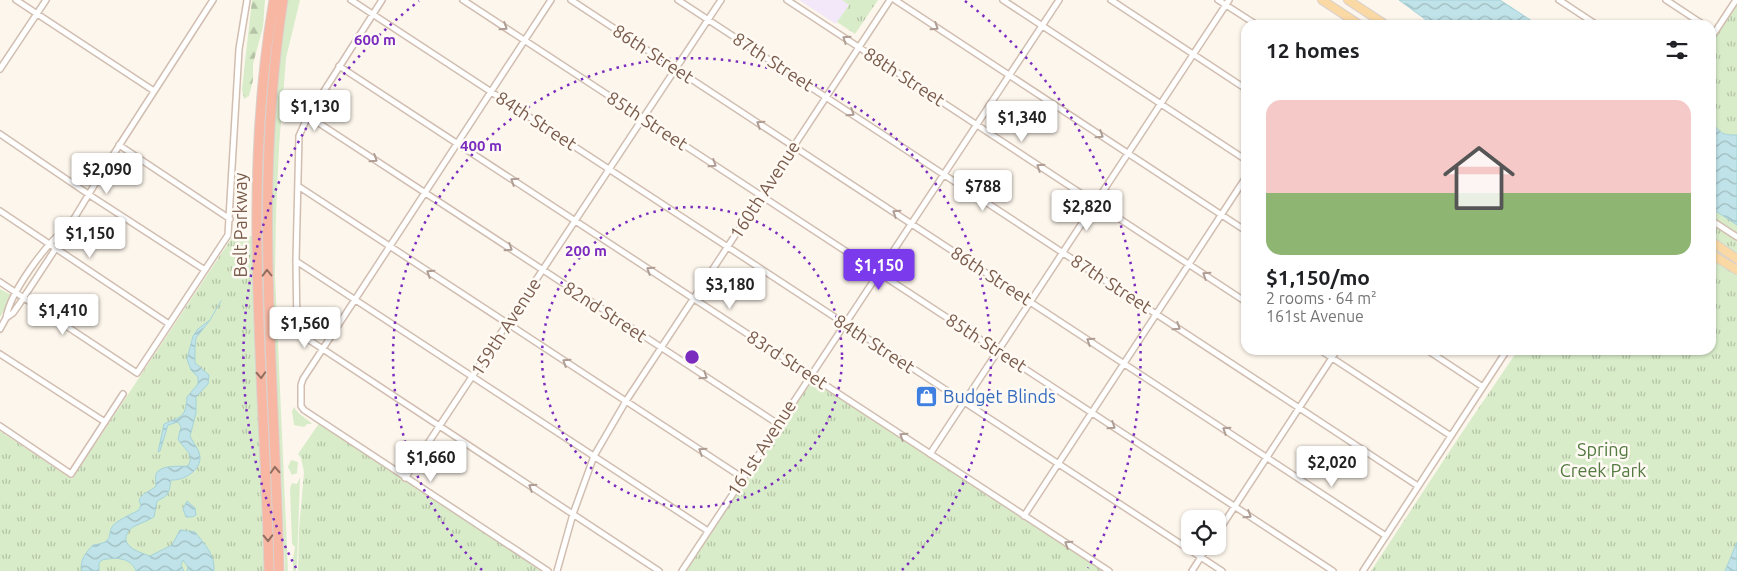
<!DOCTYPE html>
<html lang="en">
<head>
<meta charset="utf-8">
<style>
  :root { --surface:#fff; --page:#f6f6f6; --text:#202124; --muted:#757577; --accent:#7c3aed }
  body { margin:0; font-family:Ubuntu,sans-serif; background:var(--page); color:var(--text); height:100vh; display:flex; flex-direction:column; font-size:19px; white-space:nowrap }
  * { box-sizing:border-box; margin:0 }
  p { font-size:16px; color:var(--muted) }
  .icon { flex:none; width:28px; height:28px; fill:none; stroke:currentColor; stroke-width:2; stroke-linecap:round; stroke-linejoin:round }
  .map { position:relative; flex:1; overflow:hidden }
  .side { position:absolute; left:1241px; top:20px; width:475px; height:335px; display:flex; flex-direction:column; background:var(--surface); border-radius:15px; box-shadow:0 1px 4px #0004 }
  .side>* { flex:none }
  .tools { position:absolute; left:1181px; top:510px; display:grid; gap:10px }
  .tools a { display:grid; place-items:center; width:45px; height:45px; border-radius:10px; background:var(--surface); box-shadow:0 1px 4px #0004; font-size:25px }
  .price { position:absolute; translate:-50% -42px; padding:0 11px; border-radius:5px; background:#fff; color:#222; font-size:16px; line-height:32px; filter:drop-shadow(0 1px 2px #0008) }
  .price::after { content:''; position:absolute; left:50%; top:30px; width:15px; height:11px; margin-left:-8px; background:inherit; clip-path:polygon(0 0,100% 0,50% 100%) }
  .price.on { background:var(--accent); color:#fff }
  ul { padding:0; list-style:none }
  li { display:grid; align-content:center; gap:10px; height:265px; padding:0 25px }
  li span { display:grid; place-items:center; height:155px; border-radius:15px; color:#555 }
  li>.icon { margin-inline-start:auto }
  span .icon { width:90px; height:90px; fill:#fffc; stroke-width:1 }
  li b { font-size:21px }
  h2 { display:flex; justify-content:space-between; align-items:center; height:60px; padding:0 25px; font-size:21px }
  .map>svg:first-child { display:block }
  .education { fill:#f3e8fa }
  .grass { fill:#d8ecc9 }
  .forest { fill:url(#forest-firs) }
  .park { fill:url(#park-tufts) }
  .water { fill:url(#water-waves); stroke:#a5d3da }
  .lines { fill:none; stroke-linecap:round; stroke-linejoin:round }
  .stream { stroke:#a5d3da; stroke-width:1 }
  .minor-casing { stroke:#d1beb0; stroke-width:8 }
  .primary-casing { stroke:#dad1cd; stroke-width:10 }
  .motorway-casing { stroke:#dad1cd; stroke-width:11 }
  .minor { stroke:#fff; stroke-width:5 }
  .primary { stroke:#fbd9a5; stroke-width:8 }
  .motorway { stroke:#f7b7a3; stroke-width:9 }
  .oneway { stroke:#af9d94 }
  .oneway2 { stroke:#936e5e }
  .ring { fill:none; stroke:#7b2cbf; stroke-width:2.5; stroke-dasharray:2.5 5 }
  .labels { text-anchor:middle; stroke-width:5; stroke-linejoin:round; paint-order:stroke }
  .street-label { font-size:18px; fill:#7a5c4d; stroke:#fffaf3 }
  .shop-label { font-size:18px; fill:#366cbe; stroke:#fffaf3; text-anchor:start }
  .park-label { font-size:18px; fill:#537a41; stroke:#fffaf3 }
  .centre { fill:#7b2cbf; stroke:#fffaf3; stroke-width:2.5 }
  .ring-label { font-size:15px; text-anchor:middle; font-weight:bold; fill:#7b2cbf; stroke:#fffaf3; stroke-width:5; stroke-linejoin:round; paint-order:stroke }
</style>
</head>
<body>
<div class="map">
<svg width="1737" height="571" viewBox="0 0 1737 571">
  <defs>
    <pattern id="forest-firs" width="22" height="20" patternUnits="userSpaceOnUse" patternTransform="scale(1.25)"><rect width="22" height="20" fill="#d8ecc9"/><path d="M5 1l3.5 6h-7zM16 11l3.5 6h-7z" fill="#b4c2a5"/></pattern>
    <pattern id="park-tufts" width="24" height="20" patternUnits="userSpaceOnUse" patternTransform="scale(1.25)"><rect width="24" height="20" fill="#d8ecc9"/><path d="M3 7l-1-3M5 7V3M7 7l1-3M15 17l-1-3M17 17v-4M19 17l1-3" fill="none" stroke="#b4c2a5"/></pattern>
    <pattern id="water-waves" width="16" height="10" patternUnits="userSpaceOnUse" patternTransform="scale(1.25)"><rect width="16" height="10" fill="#bfe3e8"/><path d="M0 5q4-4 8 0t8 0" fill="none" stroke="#a0bbbe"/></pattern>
  </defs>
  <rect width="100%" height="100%" fill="#fdf6ec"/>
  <path class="education" d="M799,0H842L849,5L836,24Z"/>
  <path class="grass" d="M287,0H300L286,58L279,147L276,213L275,275L288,571H285C282,474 275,377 272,280C269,186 274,92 287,0Z
    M0,289L13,296L0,317Z
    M294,407C299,416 306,417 312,424H307L304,427L294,425L292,411Z
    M291,460L298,462L297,473L292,475L288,467Z
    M300,477L297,565L296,571H293V558L295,547L292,544L290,488L292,483L297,484Z"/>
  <path class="forest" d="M252,0H265L263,27L253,64V80L249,96L244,99L242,89Z"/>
  <path class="park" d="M842,0H878L855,34L837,22L849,5Z
    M1737,0V135C1720,135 1722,133 1711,122V38Z
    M1711,208L1737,224V542L1725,571H1371L1457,440L1518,350H1711Z
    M233,236H257L267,571H0V431L72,479Z
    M811,376L1109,571H682Z
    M320,422L548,571H298L299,530L304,472L301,458L298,454Z"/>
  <path class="water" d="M1399,0H1500L1538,25H1438L1436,24L1433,25Z
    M1711,122C1722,133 1720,135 1737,135V225L1711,208Z
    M210,320L196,338L195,348V363L209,375L208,384L196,397V413L190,436C193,443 200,450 200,458C200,471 183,481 171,480C169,492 170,495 157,501L154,517C147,521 141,523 135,526C132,527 128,531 127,534C121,547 141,553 150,556L172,545L180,530L195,532C205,545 215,554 214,571H187L188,567L183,560L181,565L184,571H136C131,557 115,557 102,560L99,563V571H82C79,561 86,552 93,545C119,542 103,531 117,522C124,517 132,514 139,510L141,505L139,500C143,492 150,492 156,486C156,482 155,477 156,474C161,464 179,467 188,466C195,453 184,450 178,439L181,427L178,422L168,425L160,451L158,452L164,424C181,416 186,418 187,397L198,384V377L191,370L187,359L193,336L198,329Z
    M187,501L195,508L196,515L192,517H186L183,509Z
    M1737,542V571H1725Z"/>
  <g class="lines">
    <path class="stream" d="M210,320L221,301"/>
    <defs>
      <path id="minor" d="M16,0L154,91
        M351,0L1222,571
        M382,0L308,116L299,136L296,261L297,332L659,571
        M463,0L1333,571
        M571,0L1386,536
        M678,0L1418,486
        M787,0L1246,302
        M895,0L1246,231
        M1003,0L1246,160
        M1111,0L1246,89
        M1218,0L1257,25
        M1559,0L1597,25
        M1666,0L1704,25
        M1711,38L1736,0
        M339,66L1109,571
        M0,69L46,0
        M308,116L778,424
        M0,134L94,198L205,270
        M119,145L230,219
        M298,186L743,478
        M0,211L169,324
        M1711,220L1737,237
        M296,261L708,531
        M0,282L137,373L228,235L239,49L247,0
        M6,318C10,292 46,244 67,227
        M0,329L6,318L13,313L20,303L56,248L106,166L213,0
        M1320,350L1451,436
        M1427,350L1483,387
        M0,354L105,422
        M0,426L71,474L123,394
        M930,454L1229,0
        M405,478L721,0
        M1024,516L1246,177
        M1218,532L1337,350
        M548,571L304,410L301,406V385L303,379L551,0
        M557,571L573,514L594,456L626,401L890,0
        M682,571L1059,0
        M1192,571L1208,546
        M1363,571L1507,350"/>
      <path id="primary" d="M1322,0L1360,25
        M1348,0L1386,25
        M1711,241L1737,259
        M1711,254L1737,270"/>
      <path id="motorway" d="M269,571C265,381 241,189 274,0
        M279,571C275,379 253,191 283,0"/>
    </defs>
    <use href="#minor" class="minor-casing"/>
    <use href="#primary" class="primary-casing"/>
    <use href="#motorway" class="motorway-casing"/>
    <use href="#minor" class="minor"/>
    <use href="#primary" class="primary"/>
    <use href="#motorway" class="motorway"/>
  </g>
  <defs><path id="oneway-chevron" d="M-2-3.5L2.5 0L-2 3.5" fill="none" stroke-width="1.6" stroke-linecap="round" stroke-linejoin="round" transform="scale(1.25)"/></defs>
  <g class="oneway">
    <use href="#oneway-chevron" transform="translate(504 27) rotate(33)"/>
    <use href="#oneway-chevron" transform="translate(935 27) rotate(33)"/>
    <use href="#oneway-chevron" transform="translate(846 39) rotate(-146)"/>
    <use href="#oneway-chevron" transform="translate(851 113) rotate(33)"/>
    <use href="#oneway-chevron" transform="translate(760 124) rotate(-147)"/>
    <use href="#oneway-chevron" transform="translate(1100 135) rotate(33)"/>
    <use href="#oneway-chevron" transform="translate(374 159) rotate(33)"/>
    <use href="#oneway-chevron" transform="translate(713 164) rotate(33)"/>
    <use href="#oneway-chevron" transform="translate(1040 167) rotate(-147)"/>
    <use href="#oneway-chevron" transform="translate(514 181) rotate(-147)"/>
    <use href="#oneway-chevron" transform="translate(896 213) rotate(-147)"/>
    <use href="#oneway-chevron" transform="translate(509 248) rotate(33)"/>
    <use href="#oneway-chevron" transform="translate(650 270) rotate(-147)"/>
    <use href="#oneway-chevron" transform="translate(430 273) rotate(-147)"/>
    <use href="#oneway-chevron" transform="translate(1206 275) rotate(-147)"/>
    <use href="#oneway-chevron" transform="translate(1177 327) rotate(33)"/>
    <use href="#oneway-chevron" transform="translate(1090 341) rotate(-147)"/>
    <use href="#oneway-chevron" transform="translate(566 362) rotate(-147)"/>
    <use href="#oneway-chevron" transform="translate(704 376) rotate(33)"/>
    <use href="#oneway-chevron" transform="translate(1112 426) rotate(33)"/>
    <use href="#oneway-chevron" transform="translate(1226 430) rotate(-147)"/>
    <use href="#oneway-chevron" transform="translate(903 436) rotate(-147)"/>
    <use href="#oneway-chevron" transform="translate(702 451) rotate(-147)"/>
    <use href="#oneway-chevron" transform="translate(532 487) rotate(-147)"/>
    <use href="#oneway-chevron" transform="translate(1248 515) rotate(33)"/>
    <use href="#oneway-chevron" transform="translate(1068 544) rotate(-147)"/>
  </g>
  <g class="oneway2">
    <use href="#oneway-chevron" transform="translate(267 273) rotate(-91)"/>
    <use href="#oneway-chevron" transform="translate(261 375) rotate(87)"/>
    <use href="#oneway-chevron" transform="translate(275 470) rotate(-93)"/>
    <use href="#oneway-chevron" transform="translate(268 538) rotate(89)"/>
  </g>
  <g class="ring">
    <circle cx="692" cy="357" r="150"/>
    <path d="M482 570A299 299 0 1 1 902 570"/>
    <path d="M296 568A449 449 0 0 1 419 1M965 1A449 449 0 0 1 1088 568"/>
  </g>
  <defs>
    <symbol id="shop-square" viewBox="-11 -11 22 22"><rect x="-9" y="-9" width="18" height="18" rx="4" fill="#3f7fe0" stroke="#fffaf3"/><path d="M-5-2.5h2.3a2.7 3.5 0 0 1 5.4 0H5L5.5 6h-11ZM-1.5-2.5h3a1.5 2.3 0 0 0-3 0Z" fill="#fff"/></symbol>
  </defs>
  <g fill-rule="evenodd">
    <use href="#shop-square" x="914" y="384" width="25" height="25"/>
  </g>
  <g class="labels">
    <g class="street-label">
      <text transform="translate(653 54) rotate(33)" y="6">86th Street</text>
      <text transform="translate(773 62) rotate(33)" y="6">87th Street</text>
      <text transform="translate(904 77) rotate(33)" y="6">88th Street</text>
      <text transform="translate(536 121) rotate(33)" y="6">84th Street</text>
      <text transform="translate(647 121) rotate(33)" y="6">85th Street</text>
      <text transform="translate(765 190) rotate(-57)" y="6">160th Avenue</text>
      <text transform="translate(241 225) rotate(-90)" y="6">Belt Parkway</text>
      <text transform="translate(991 276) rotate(33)" y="6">86th Street</text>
      <text transform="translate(1111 284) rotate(33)" y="6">87th Street</text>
      <text transform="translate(605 312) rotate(33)" y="6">82nd Street</text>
      <text transform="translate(506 327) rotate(-57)" y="6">159th Avenue</text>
      <text transform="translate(986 343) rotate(33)" y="6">85th Street</text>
      <text transform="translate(874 344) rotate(33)" y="6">84th Street</text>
      <text transform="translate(787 360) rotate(33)" y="6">83rd Street</text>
      <text transform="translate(762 448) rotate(-57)" y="6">161st Avenue</text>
    </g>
    <g class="shop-label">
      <text x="943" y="403">Budget Blinds</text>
    </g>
    <g class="park-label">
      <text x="1603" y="456">Spring<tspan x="1603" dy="21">Creek Park</tspan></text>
    </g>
  </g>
  <circle cx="692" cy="357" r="8" class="centre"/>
  <g class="ring-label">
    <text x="375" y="45">600 m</text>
    <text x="481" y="151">400 m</text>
    <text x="586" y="256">200 m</text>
  </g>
</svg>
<div class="tools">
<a><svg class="icon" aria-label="locate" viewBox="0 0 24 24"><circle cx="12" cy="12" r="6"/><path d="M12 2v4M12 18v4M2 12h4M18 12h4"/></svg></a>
</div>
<b class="price" style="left:315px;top:132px">$1,130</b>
<b class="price" style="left:1022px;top:143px">$1,340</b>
<b class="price" style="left:107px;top:195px">$2,090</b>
<b class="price" style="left:983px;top:212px">$788</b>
<b class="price" style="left:1087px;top:232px">$2,820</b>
<b class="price" style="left:90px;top:259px">$1,150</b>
<b class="price on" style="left:879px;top:291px">$1,150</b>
<b class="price" style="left:730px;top:310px">$3,180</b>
<b class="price" style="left:63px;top:336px">$1,410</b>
<b class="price" style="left:305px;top:349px">$1,560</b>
<b class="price" style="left:431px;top:483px">$1,660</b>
<b class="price" style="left:1332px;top:488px">$2,020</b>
<section class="side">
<h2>12 homes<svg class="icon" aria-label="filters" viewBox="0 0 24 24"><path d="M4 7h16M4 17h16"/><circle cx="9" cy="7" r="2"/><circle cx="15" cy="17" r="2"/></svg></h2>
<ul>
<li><span style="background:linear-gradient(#f6c9c9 60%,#8fb573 0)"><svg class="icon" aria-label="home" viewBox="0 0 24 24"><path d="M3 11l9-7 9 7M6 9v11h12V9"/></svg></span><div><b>$1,150/mo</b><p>2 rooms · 64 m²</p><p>161st Avenue</p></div></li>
</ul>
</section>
</div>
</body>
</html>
